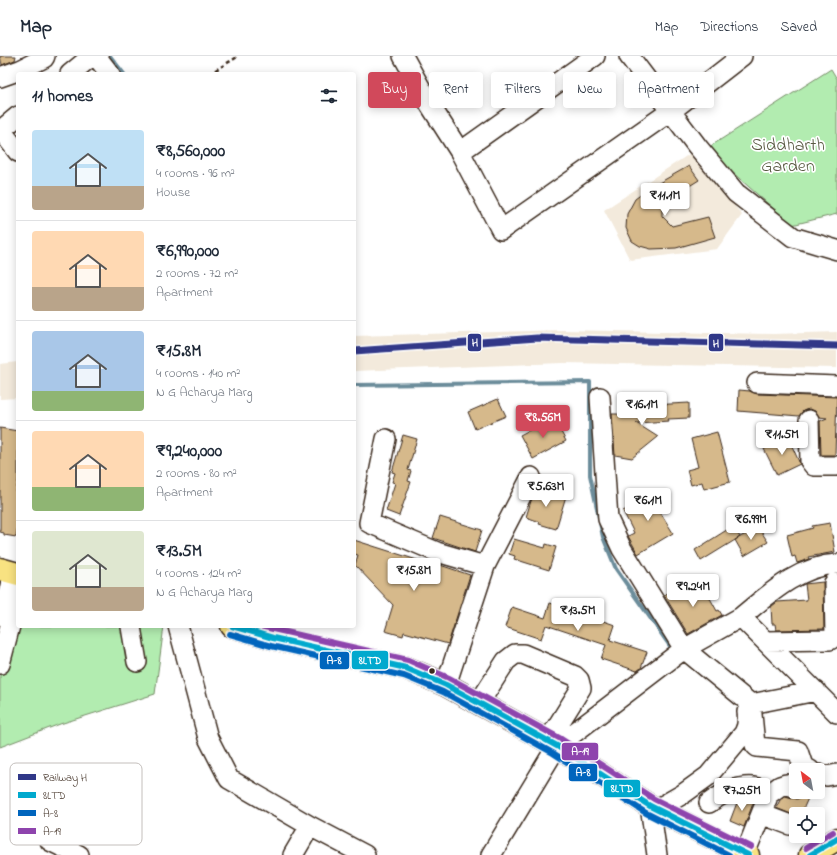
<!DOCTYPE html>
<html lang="en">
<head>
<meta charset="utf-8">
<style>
  :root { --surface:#fff; --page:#f2f2f3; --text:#1f2937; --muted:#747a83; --line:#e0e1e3; --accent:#d1495b }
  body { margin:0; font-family:"Indie Flower",sans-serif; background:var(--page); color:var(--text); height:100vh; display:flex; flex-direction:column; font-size:15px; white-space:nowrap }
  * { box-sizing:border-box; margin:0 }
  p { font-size:13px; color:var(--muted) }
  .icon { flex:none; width:22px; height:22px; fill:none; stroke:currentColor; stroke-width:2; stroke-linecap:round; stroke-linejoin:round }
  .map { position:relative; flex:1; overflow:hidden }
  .panel { position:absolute; left:16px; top:16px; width:340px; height:556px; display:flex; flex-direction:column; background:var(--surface); border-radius:4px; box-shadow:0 2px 10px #0003 }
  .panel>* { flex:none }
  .guide { position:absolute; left:368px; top:16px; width:380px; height:36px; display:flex; gap:8px }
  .needle { width:26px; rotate:328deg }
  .controls { position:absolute; left:789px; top:707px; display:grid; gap:8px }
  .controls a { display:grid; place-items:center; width:36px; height:36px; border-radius:4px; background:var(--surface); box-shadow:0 2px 10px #0003; font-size:20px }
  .price { position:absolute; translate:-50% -34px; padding:0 9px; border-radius:4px; background:#fff; color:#222; font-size:13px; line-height:26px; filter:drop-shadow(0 1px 2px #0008) }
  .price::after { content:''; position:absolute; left:50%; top:24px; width:12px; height:9px; margin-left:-6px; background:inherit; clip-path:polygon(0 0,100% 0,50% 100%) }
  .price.selected { background:var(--accent); color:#fff }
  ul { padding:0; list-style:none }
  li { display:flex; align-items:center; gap:12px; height:100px; padding:0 16px }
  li+li { border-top:1px solid var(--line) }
  li span { display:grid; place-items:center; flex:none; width:112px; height:80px; border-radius:4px; color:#555 }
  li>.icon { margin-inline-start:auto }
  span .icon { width:48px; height:48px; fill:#fffc; stroke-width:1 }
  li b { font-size:17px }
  h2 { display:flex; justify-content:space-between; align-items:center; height:48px; padding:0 16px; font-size:17px }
  .chip { padding:0 14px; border-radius:4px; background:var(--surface); box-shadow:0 2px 10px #0003; font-size:14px; line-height:36px }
  .chip.selected { background:var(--accent); color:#fff }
  header { display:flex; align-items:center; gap:24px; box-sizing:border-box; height:56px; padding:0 20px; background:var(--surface); border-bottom:1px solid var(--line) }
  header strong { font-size:19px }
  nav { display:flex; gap:22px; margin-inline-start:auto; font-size:14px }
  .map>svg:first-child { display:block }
  .built { fill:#f3eadc }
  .green { fill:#b2ecb0; stroke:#768b67 }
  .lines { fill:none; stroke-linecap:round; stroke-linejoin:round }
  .stream { stroke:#6c8d9b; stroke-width:4 }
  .building { fill:#d6b98b; stroke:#3b2a1e }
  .minor-casing { stroke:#3b2a1e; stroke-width:22 }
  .major-casing { stroke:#3b2a1e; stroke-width:25 }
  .path { stroke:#3b2a1e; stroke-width:2.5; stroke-dasharray:4 3; stroke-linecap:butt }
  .minor { stroke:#fff; stroke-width:19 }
  .major { stroke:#f8e281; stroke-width:22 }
  .bus-1-casing { stroke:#fff; stroke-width:9 }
  .bus-2-casing { stroke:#fff; stroke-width:9 }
  .bus-3-casing { stroke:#fff; stroke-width:9 }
  .bus-1 { stroke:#00a9ce; stroke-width:6 }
  .bus-2 { stroke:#0065bd; stroke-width:6 }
  .bus-3 { stroke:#8e44ad; stroke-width:6 }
  .rail-1-casing { stroke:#fff; stroke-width:10 }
  .rail-1 { stroke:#303888; stroke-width:7 }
  .bus-dot { fill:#3b2a1e; stroke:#fff; stroke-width:1.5 }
  .labels { text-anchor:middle; stroke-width:3.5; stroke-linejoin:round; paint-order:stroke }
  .park-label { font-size:18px; fill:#595a42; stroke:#fff }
  .key { fill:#fff; stroke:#c4bfbc; stroke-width:1 }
  .key-label { font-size:11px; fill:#3b2a1e }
  .line-badge { stroke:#fff; stroke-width:1.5 }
  .badge-label { font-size:11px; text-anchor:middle; font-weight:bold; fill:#fff }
</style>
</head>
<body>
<header>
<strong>Map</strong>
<nav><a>Map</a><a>Directions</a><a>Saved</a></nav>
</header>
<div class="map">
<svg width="837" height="799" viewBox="0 0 837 799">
  <rect width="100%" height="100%" fill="#fff"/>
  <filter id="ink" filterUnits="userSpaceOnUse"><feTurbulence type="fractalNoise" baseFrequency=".025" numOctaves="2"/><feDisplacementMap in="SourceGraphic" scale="8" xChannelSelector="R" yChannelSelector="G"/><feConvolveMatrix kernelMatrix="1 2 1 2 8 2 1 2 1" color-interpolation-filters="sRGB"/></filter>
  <g filter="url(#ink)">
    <path class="built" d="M691,97L742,159L717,193L630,204L604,154Z
      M563,274L774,278L837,276V312L563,307L354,315V280Z
      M18,306V342L0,343V308Z"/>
    <path class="green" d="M831,13L837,23V158L792,169L706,93Z
      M0,522L18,526V570H164L155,638L60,668L0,691Z"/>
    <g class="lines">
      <path class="stream" d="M110,0L124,18
        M354,329L590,326V419L603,481L616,513L670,590"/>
    </g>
    <path class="building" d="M0,0H16L15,4L2,9Z
      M689,110L699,124L662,147V160L672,170L708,161L715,181L676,192L651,193L640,190L632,185L626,172L627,158L635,143L650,132Z
      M739,334L750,335L757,338L837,341L835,399H821L820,365L827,362L819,361L815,355L809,353L803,355L799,360L738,355Z
      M498,343L506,360L475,373L468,356Z
      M689,347V362L668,363L669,365L636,367L658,381L632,402L615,399L612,358H634V350Z
      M556,367L566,385L533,403L520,379L541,368Z
      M0,372L18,375V424L16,436H18V469L16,481L4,479V477L0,476Z
      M717,376L730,426L704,433L702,426L691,429L687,414L698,411L691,383Z
      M403,379L417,383L408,414L411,415L408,425L411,426L399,460L386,455L395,427L392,426L395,417L392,416Z
      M788,381L800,408L777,419L764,393Z
      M538,432L566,440L556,473L539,468L540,466L526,461L531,445Z
      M663,435L670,449L659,454L673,477L638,498L628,480L634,477L623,455Z
      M440,461L482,474L475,496L433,482Z
      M830,467L835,496L808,501L809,503L797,507L795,500L792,501L787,479L813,472L812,470Z
      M733,470L740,481L701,505L695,494Z
      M758,471L768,486L744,500L735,484Z
      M514,483L545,492L546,488L556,491L549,514L514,503L515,500L509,498Z
      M354,484L436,510L437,508L470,519L448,588L404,576L403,580L385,575L393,549L355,509L358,499L354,498Z
      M823,526L824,573L776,574L775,568H772L771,551L777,546L807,544L805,528Z
      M677,532L681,539L693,532L706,535L717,555L719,554L722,559L688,578L664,539Z
      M550,547L615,569L610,584L647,596L641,612L637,615L601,603L606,589L546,569L541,583L505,571L512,551L545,562Z
      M805,738L809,740L801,758H796V760L776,752L780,744L785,740L797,743L802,741Z
      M747,742L754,745L744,771L730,765L738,744Z"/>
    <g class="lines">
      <defs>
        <path id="minor" d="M96,0L110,18
          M403,0L430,49L460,96L501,174L671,55L742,0
          M629,0L697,90L736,137L793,181L837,194
          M70,18L92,0
          M0,21L20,14L44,2L45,0
          M1,74L18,96
          M0,75L18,60
          M460,96L595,0
          M757,327L837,330
          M600,341L608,463L622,493L684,593L751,648L755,689L757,691L798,695L803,710L810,714
          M809,364L810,405L814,410H837
          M386,383L369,467L437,496L485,510
          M3,560L13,517
          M741,561C769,538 799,510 837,508
          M178,570L208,682L229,723L310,770L365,799
          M131,571L137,606
          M765,585L830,584L835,580L834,527
          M0,608L16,547
          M446,629L485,510L531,421
          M479,647L506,605L515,598H523L575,620L579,624L581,632L548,685
          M751,648L816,635
          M818,718L827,720L837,718
          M709,747C726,735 750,723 769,738
          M650,750L657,799
          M657,753L683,738L708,720L744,677C748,670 748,663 747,656
          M761,758L790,769
          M50,785L79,799
          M745,798L769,738L780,730L786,728L796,732
          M293,799L310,770
          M491,799L557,690L684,593L741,561L837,657"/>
        <path id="major" d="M0,513L18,518
          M232,570L273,582L406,612L446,629L557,690L650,750L745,798L748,799
          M810,799L837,783"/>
      </defs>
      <use href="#minor" class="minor-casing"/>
      <use href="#major" class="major-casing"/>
      <path class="path" d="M209,18L239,0"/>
      <use href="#minor" class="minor"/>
      <use href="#major" class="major"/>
      <defs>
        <path id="bus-1" d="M232,570L273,582L406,612L446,629L557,690L650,750L748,799
          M810,799L837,783"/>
        <path id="bus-2" d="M230,578L271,590L404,620L443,636L553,697L646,757L729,799"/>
        <path id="bus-3" d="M260,570L408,604L449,622L561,683L654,743L751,791
          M806,792L833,776"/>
      </defs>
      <use href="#bus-1" class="bus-1-casing"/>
      <use href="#bus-2" class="bus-2-casing"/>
      <use href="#bus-3" class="bus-3-casing"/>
      <use href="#bus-1" class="bus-1"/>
      <use href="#bus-2" class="bus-2"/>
      <use href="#bus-3" class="bus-3"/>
      <defs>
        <path id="rail-1" d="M354,295L537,282L837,290"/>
      </defs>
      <use href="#rail-1" class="rail-1-casing"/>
      <use href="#rail-1" class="rail-1"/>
    </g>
  </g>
  <circle class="bus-dot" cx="432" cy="615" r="3.5"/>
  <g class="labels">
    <g class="park-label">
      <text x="788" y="94">Siddharth<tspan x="788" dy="21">Garden</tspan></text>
    </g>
  </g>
  <rect x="10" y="707" width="132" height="82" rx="6" class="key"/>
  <rect x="18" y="718" width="18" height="6" fill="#303888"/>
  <rect x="18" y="736" width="18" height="6" fill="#00a9ce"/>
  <rect x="18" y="754" width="18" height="6" fill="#0065bd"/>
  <rect x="18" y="772" width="18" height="6" fill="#8e44ad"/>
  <g class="key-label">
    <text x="43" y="725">Railway H</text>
    <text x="43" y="743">8LTD</text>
    <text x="43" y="761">A-8</text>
    <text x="43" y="779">A-19</text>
  </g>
  <g class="line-badge">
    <rect x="467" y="277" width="15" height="19" rx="4" fill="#303888"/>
    <rect x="708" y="277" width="16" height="19" rx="4" fill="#303888"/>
    <rect x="351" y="594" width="38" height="20" rx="4" fill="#00a9ce"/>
    <rect x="319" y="595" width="31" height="19" rx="4" fill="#0065bd"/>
    <rect x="561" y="686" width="38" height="19" rx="4" fill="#8e44ad"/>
    <rect x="568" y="707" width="30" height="19" rx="4" fill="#0065bd"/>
    <rect x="603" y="723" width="38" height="19" rx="4" fill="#00a9ce"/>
  </g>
  <g class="badge-label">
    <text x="475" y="290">H</text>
    <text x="716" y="291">H</text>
    <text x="370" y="608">8LTD</text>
    <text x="334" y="608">A-8</text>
    <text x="580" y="699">A-19</text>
    <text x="583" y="720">A-8</text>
    <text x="622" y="736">8LTD</text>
  </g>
</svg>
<div class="controls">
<a><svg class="needle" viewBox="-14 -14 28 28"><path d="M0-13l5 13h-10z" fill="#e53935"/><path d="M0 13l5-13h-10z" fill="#747a83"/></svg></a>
<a><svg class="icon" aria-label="locate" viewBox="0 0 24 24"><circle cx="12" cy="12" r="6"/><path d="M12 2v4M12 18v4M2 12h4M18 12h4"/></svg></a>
</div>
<b class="price" style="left:665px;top:161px">₹11.1M</b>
<b class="price" style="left:642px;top:370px">₹16.1M</b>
<b class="price selected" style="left:543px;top:383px">₹8.56M</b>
<b class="price" style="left:782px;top:400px">₹11.5M</b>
<b class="price" style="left:546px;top:452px">₹5.63M</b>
<b class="price" style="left:648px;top:466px">₹6.1M</b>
<b class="price" style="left:751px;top:485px">₹6.99M</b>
<b class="price" style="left:414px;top:536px">₹15.8M</b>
<b class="price" style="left:693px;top:552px">₹9.24M</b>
<b class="price" style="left:578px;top:576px">₹13.5M</b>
<b class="price" style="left:742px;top:756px">₹7.25M</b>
<div class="guide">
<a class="chip selected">Buy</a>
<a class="chip">Rent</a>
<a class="chip">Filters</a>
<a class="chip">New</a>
<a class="chip">Apartment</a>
</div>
<section class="panel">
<h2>11 homes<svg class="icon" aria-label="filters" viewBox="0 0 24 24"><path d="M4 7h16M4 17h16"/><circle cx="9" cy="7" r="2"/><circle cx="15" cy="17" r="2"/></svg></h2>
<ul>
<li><span style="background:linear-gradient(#bfe0f5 70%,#b9a48a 0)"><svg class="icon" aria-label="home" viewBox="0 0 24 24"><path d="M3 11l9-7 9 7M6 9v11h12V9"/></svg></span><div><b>₹8,560,000</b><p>4 rooms · 96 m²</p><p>House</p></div></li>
<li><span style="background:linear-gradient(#ffd9b3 70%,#b9a48a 0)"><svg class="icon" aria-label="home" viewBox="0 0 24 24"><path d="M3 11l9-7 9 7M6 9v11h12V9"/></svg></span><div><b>₹6,990,000</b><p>2 rooms · 72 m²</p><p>Apartment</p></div></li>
<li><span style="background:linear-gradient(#a9c7e8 75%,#8fb573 0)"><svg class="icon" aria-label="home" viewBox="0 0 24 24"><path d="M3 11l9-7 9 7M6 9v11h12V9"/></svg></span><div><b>₹15.8M</b><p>4 rooms · 140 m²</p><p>N G Acharya Marg</p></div></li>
<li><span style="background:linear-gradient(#ffd9b3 70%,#8fb573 0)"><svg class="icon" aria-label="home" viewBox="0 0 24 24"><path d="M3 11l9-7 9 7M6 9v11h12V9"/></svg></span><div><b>₹9,240,000</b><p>2 rooms · 80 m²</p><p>Apartment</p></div></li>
<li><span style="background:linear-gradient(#dfe7d0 70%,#b9a48a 0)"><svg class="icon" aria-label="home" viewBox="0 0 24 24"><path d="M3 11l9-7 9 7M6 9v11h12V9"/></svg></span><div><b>₹13.5M</b><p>4 rooms · 124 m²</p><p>N G Acharya Marg</p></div></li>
</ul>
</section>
</div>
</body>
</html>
